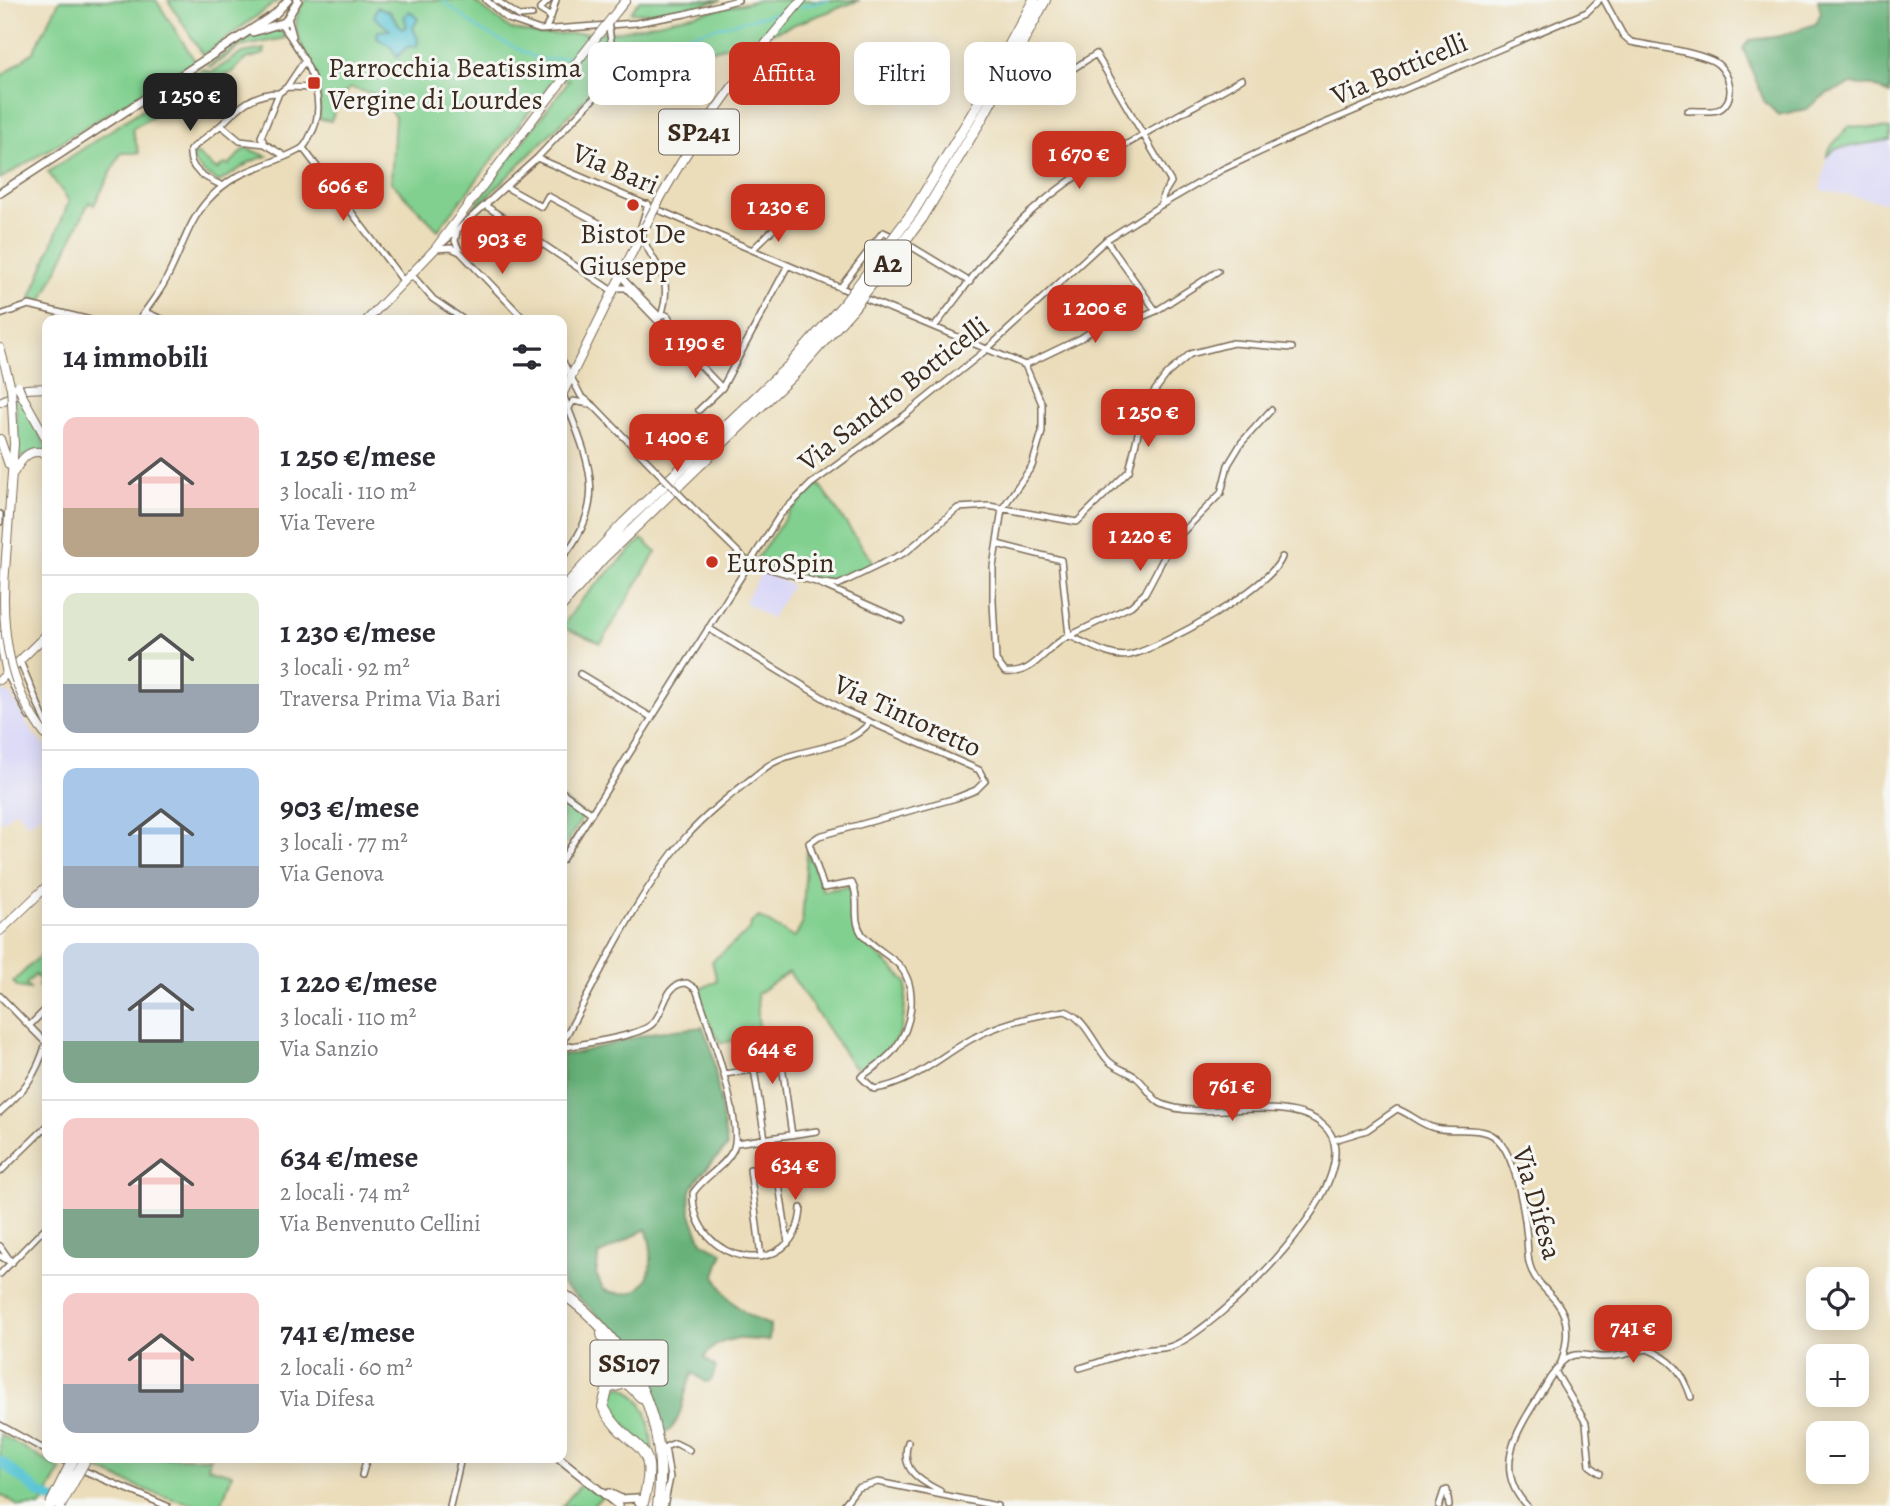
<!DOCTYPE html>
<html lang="it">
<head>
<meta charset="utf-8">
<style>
  :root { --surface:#fff; --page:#f7f7f7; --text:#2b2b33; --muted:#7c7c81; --line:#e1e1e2; --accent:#c8321e }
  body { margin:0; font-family:Alegreya,serif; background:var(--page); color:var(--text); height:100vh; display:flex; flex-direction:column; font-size:26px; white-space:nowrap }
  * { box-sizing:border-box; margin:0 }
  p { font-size:23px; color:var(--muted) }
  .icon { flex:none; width:38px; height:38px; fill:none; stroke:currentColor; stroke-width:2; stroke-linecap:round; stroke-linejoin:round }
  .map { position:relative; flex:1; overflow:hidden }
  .sheet { position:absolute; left:42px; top:315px; width:525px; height:1148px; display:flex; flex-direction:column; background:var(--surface); border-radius:14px; box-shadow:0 4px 18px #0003 }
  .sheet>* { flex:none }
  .guide { position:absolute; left:588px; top:42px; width:665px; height:63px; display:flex; gap:14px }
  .buttons { position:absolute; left:1806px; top:1267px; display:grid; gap:14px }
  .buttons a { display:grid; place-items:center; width:63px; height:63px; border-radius:14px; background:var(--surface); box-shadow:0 4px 18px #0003; font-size:35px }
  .price { position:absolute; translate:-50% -60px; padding:0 16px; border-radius:14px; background:var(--accent); color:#fff; font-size:23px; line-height:46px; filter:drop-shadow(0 2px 4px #0008) }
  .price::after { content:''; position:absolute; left:50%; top:42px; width:21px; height:16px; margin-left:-10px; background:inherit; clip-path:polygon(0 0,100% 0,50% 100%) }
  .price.on { background:#222; color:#fff }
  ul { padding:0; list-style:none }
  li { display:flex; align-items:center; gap:21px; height:175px; padding:0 21px }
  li+li { border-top:2px solid var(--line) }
  li span { display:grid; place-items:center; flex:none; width:196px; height:140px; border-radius:14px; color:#555 }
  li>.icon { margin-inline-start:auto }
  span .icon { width:84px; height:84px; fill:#fffc; stroke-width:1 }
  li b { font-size:30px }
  h2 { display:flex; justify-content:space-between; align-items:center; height:84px; padding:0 21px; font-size:30px }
  .pill { padding:0 24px; border-radius:14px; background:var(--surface); box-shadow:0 4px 18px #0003; font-size:24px; line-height:63px }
  .pill.on { background:var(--accent); color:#fff }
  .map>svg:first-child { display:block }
  .built { fill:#d9d7f7 }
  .green { fill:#81d08f; stroke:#5e7d56; stroke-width:2 }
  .forest { fill:#68b27a; stroke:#526e4c; stroke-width:2; fill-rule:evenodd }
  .water { fill:#5bc6d6; stroke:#4b787a; stroke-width:2 }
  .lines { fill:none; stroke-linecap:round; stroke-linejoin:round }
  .stream { stroke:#5bc6d6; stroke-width:2 }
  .river { stroke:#5bc6d6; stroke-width:10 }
  .street-casing { stroke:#796955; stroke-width:8 }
  .secondary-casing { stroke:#796955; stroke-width:10 }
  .primary-casing { stroke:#796955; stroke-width:10 }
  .highway-casing { stroke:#796955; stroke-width:12 }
  .street { stroke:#fff; stroke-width:5 }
  .secondary { stroke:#fff; stroke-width:7 }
  .primary { stroke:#fff; stroke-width:8 }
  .highway { stroke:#fff; stroke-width:10 }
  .street-bridge-casing { stroke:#796955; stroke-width:8; stroke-linecap:butt }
  .primary-bridge-casing { stroke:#796955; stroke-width:10; stroke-linecap:butt }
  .highway-bridge-casing { stroke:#796955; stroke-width:12; stroke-linecap:butt }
  .street-bridge { stroke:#fff; stroke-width:5 }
  .primary-bridge { stroke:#fff; stroke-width:8 }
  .highway-bridge { stroke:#fff; stroke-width:10 }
  .poi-dot { fill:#c8321e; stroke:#f6f6f2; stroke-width:2.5 }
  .labels { text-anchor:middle; stroke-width:6; stroke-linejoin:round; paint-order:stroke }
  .shield { fill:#f6f6f2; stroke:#73675e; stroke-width:2 }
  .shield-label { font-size:26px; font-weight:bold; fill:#3b2a1e }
  .poi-label { font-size:28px; fill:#3b2a1e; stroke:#f6f6f2; text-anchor:start }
  .street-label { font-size:28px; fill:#3b2a1e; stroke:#f6f6f2 }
</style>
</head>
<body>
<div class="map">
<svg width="1890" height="1506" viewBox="0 0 1890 1506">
  <rect width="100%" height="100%" fill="#f6f6f2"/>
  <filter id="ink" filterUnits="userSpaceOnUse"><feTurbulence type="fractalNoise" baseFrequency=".0143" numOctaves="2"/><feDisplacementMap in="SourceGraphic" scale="14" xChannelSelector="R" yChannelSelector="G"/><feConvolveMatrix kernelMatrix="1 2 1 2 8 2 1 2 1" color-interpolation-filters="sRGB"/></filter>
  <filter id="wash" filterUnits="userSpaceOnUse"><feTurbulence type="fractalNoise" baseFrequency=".00686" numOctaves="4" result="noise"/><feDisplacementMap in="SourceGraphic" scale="28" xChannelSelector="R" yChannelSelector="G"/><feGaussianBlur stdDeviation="1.57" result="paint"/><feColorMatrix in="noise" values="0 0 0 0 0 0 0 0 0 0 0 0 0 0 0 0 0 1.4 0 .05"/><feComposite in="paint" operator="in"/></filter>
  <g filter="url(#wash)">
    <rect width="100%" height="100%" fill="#ebddba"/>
    <path class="built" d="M1849,126L1890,129V203L1820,190L1828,150Z
      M762,572L792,585L771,619L744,602Z
      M5,691L11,695L32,732L47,748V808L29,824L15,810L2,822L0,820V695Z"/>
    <path class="green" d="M60,0H156L195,61L0,179V77L33,52Z
      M168,0H279L203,55Z
      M305,0H472L511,29L541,35L622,31L758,0H860L755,39L655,65L611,73L463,221L570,79L553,81L438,230L391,182L395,117L379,95L350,88L339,99L331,121L320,119C319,107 320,93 317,81C308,49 283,32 305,0Z
      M640,0H721L664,14L631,12Z
      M271,29L282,31L286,38L240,47L211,67L208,66L254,34Z
      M265,49L264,54L246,59L231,73L207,83L196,92L188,106L177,113L166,109L132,129L139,153H121L94,205L89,202L42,302L31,298L69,201L48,172L203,69L211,73L242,53Z
      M1849,126L1890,129V140L1835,149L1827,156L1828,150Z
      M245,148L267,156L252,161L219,182L204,173L193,161L195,152L217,170L224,164L229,165Z
      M15,386C21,399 47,444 47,451L18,458Z
      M819,484L874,564L836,580H818L757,563L755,561L790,511Z
      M642,539L656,552L601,643L562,627L582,599Z
      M562,799L584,815L562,850Z
      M807,849L823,891L850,886C851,899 850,914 853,926C858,940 895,968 907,983C902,1033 906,1041 861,1069L853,1066L789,972L757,994L759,1036L721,1043L703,1012L700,989L717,981L712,961L750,930L751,923L759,917L794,938L802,925Z
      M42,954L47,960V968L41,974L46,979L45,984L40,988L38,985L41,981L35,975L26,984L30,989L18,987L13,982Z
      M621,1386C649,1400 650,1424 653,1453L608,1407L607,1394Z
      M0,1434L61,1470L41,1506H18L0,1494Z
      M94,1458H210L208,1467L232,1474L221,1506C173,1506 132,1484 89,1465Z
      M584,1481L603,1497L592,1506H562Z"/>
    <path class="forest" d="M1818,0H1890V94L1873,86L1852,84L1828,93L1806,109L1778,115L1764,101L1743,48L1750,40L1781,36L1815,24L1821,13Z
      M703,1027L712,1050L727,1147C690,1186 677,1190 703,1243L723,1252L715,1275C724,1299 747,1318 770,1325L769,1341C742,1338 719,1334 704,1358L716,1367L711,1381L706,1382L693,1373C682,1391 684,1421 667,1432L660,1431C645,1368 614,1323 562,1285V1054H573L656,1032ZM646,1229C659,1263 649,1308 603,1289L596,1274L599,1255Z"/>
    <path class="water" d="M377,7L389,11L402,29L407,26L404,16L410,11L418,19L413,28L418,39L417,46L407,47L397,57L391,47L377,38L378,31L390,30L374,17Z"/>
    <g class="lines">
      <path class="stream" d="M442,0L480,30L540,60L576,56
        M800,7L829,0
        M585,55L607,53L661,35H688L791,9"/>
      <path class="river" d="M0,1461L41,1494L67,1506"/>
    </g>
  </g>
  <g filter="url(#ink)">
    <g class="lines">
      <defs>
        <path id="street" d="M486,0L508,19L540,30L636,23L685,14L738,0
          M496,0L519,16L532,15
          M1604,0L1623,35L1631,42C1656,47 1687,50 1711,60C1728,67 1739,97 1720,109C1713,113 1697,110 1688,111
          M540,9L549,0
          M540,10L551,17L546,28
          M551,17L556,0
          M288,18L293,36
          M287,87L305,60
          M1034,94L1096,54L1171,182L1163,195L1161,205
          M221,125C239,107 253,93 279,93
          M303,148L404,282
          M283,155L265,144L261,137L279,93L287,87L315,88
          M537,158L853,293
          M223,186C206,178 188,171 190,150L221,125L240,141L265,144
          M506,187L542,207L548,196L599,223L602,229L598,237
          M648,204L640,230C650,266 676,271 661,316
          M486,206L614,292
          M457,232L455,241L460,252
          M1106,240L1156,311L1218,271
          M904,242L970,282
          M443,243L537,158L616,75
          M435,249L451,248L460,252L525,320
          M753,249L784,219
          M411,274L433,299L464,320
          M623,274L625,281L660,317
          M617,288H626L722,388
          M840,288L883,232L896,238
          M862,297L1025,365L1042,404V432L1032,466L1002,509L993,567V601L996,660L1005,672C1035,676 1045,646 1069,636C1086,642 1112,660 1130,655C1163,647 1271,587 1282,557
          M145,312L164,320
          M658.5 320a5.5 5.5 0 1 1 11 0a5.5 5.5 0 1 1-11 0Z
          M0,315L29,305L90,320
          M139,320C147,308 156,297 163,285C180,257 186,224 208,200C239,166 265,169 301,149C305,146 308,141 310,136C332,100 303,53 281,24
          M935,326C963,291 990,250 1023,219C1085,161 1168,122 1242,79
          M562,360L581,396L595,407L650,464
          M1025,365L1081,338L1114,316L1130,312L1142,317L1156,311
          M569,408L573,401L589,404
          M699,410L722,388L788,265
          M686,501L749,563L816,582L902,620
          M0,514V522
          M997,544L1061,560L1069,636L1131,606L1145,593L1171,544L1221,493L1228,465L1242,442L1271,410
          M562,558C612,499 586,457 563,394
          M816,582L838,585L906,552L958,508L989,506L1077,522L1129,471L1145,404L1167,374L1190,354L1233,343L1292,348
          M708,628L845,711L979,770L985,781L976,790L956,798L819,836L809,843L824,888L852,883C861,899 851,918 862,934C872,947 888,954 899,965C919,988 912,1027 894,1050C885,1061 872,1069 861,1077L874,1089C915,1084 945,1051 981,1034C1006,1022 1037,1015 1065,1011C1084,1017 1094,1043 1106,1058C1113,1068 1127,1070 1137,1078C1147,1086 1151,1099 1162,1104C1203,1122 1286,1093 1323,1125C1380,1173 1218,1329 1172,1346C1161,1350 1147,1348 1136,1351C1117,1355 1098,1363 1080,1368
          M20,661L47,726
          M7,674L29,717
          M580,674L651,717
          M562,792L591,813
          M562,860L780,515L811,484L909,412L986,350L1106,240L1161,205L1223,169L1290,138L1587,12L1599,0
          M0,996L47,1044
          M29,1026L47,1008
          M562,1043C599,977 635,896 685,838C708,812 737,790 765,768C796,745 844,754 870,722
          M562,1048C582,1043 640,1037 653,1023C666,1010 664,983 687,983L696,989C706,1017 745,1125 733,1150C724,1168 704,1176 693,1193C692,1267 797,1283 801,1208
          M754,1069L765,1139
          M725,1074L782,1065L792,1135
          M0,1112C24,1091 37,1074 46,1043
          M1334,1140L1367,1130L1397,1109C1411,1114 1421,1125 1435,1128C1451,1132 1473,1127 1488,1133C1518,1144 1527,1227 1528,1255C1531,1299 1582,1292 1562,1360C1560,1367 1554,1372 1550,1378C1527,1418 1486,1463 1527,1506
          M736,1143L817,1131
          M776,1165L788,1243
          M750,1169L761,1257
          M0,1172L47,1126
          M0,1246L12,1263
          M0,1256L12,1263
          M0,1274L47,1226
          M1561,1363C1575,1349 1585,1357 1603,1357C1616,1358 1633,1352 1647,1349C1672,1359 1683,1372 1691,1397
          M1555,1371L1586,1423L1590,1466L1600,1473
          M0,1425L47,1451
          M908,1442C900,1469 918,1480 940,1491
          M59,1458L72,1465
          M80,1469L167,1506
          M362,1475L367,1458
          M450,1506L461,1458
          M664,1506L670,1478L665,1447L675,1443L689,1450
          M843,1506L857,1488L878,1482L997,1506
          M1439,1506L1444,1491L1447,1490L1449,1506"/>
        <path id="secondary" d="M253,32L285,22L298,0
          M0,193L275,14L288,0
          M559,1458L619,1506
          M609,1493L621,1499L636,1498L642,1506"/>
        <path id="primary" d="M617,11L626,0
          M790,14L802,0
          M367,320L435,249L555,90
          M0,348L11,388
          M562,395L627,263
          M23,397L47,440
          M0,402L26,389L47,388
          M0,439L9,465
          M14,472C22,458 30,447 47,454
          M6,558L14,444L12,403
          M0,636L7,674
          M0,680L47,634
          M0,931L47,886"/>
        <path id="highway" d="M913,212L973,113L1034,0
          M922,218L982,118L1045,0
          M562,590L624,523L790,365L846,302
          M562,605L602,559L798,370L853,308
          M562,1293C631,1341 670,1422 658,1506
          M602,1334L613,1365L603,1407C629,1455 663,1436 642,1506
          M607,1388L627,1383L641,1397"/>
      </defs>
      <use href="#street" class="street-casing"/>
      <use href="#secondary" class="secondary-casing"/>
      <use href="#primary" class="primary-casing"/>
      <use href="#highway" class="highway-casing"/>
      <use href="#street" class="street"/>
      <use href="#secondary" class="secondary"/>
      <use href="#primary" class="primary"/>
      <use href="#highway" class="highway"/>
      <defs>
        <path id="street-bridge" d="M608,22L616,75
          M650,464L686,501"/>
        <path id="primary-bridge" d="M555,90L617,11
          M627,263C673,166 721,96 790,14
          M18,386L23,397
          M11,388L12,403
          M6,558C0,621 5,685 47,737"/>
        <path id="highway-bridge" d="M846,302L913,212
          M853,308L922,218
          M50,1506L74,1458
          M60,1506L86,1458"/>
      </defs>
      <use href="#street-bridge" class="street-bridge-casing"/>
      <use href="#primary-bridge" class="primary-bridge-casing"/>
      <use href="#highway-bridge" class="highway-bridge-casing"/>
      <use href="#street-bridge" class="street-bridge"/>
      <use href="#primary-bridge" class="primary-bridge"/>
      <use href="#highway-bridge" class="highway-bridge"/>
    </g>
  </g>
  <g class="poi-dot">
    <rect x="307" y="76" width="14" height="14" rx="3.5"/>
    <circle cx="633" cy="205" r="7"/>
    <circle cx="712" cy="562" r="7"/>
  </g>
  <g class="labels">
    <g class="shield">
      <rect x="659" y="109.5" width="80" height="45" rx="5"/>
      <rect x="865" y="240.5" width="46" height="45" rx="5"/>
      <rect x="590.5" y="1340.5" width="77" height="45" rx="5"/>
    </g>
    <g class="shield-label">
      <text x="699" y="141">SP241</text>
      <text x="888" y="272">A2</text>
      <text x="629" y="1372">SS107</text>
    </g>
    <g class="poi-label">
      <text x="328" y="77">Parrocchia Beatissima<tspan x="328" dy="32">Vergine di Lourdes</tspan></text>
      <text x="633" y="243" text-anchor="middle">Bistot De<tspan x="633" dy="32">Giuseppe</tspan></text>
      <text x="726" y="572">EuroSpin</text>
    </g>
    <g class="street-label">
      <text transform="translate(1399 68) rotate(-23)" y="10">Via Botticelli</text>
      <text transform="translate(616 168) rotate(23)" y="10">Via Bari</text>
      <text transform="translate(893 393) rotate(-38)" y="10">Via Sandro Botticelli</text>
      <text transform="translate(908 715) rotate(25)" y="10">Via Tintoretto</text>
      <text transform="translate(1538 1203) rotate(74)" y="10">Via Difesa</text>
    </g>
  </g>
</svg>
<div class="buttons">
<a><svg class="icon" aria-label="locate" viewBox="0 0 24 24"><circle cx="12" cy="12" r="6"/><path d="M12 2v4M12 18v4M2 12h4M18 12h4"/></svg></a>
<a>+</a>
<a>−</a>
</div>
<b class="price on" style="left:190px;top:133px">1 250 €</b>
<b class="price" style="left:1079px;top:191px">1 670 €</b>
<b class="price" style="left:343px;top:223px">606 €</b>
<b class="price" style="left:778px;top:244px">1 230 €</b>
<b class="price" style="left:502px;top:276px">903 €</b>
<b class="price" style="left:1095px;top:345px">1 200 €</b>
<b class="price" style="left:695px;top:380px">1 190 €</b>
<b class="price" style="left:1148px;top:449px">1 250 €</b>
<b class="price" style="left:677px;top:474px">1 400 €</b>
<b class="price" style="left:1140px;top:573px">1 220 €</b>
<b class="price" style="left:772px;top:1086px">644 €</b>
<b class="price" style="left:1232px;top:1123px">761 €</b>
<b class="price" style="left:795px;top:1202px">634 €</b>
<b class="price" style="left:1633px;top:1365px">741 €</b>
<div class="guide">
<a class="pill">Compra</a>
<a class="pill on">Affitta</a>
<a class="pill">Filtri</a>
<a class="pill">Nuovo</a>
</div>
<section class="sheet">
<h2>14 immobili<svg class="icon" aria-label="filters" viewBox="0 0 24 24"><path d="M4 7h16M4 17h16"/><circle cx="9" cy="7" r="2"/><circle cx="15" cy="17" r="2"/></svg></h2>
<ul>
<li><span style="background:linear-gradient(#f6c9c9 65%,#b9a48a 0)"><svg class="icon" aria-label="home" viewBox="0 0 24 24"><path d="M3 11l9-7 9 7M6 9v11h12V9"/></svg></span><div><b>1 250 €/mese</b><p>3 locali · 110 m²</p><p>Via Tevere</p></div></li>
<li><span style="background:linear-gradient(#dfe7d0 65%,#9aa5b1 0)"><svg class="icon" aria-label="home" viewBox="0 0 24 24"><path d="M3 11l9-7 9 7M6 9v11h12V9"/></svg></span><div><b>1 230 €/mese</b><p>3 locali · 92 m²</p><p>Traversa Prima Via Bari</p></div></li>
<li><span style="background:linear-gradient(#a9c7e8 70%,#9aa5b1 0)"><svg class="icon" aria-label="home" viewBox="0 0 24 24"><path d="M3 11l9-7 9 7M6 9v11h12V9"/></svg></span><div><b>903 €/mese</b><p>3 locali · 77 m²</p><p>Via Genova</p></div></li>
<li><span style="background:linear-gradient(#c9d6e8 70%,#7fa58c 0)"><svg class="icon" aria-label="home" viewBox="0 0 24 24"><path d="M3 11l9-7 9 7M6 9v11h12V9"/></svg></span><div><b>1 220 €/mese</b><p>3 locali · 110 m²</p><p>Via Sanzio</p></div></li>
<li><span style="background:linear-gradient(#f6c9c9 65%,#7fa58c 0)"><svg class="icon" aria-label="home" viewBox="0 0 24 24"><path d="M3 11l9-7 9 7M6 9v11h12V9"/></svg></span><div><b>634 €/mese</b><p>2 locali · 74 m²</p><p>Via Benvenuto Cellini</p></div></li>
<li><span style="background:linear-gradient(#f6c9c9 65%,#9aa5b1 0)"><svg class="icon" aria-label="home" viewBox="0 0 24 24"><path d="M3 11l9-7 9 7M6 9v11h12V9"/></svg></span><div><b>741 €/mese</b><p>2 locali · 60 m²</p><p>Via Difesa</p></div></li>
</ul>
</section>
</div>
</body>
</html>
